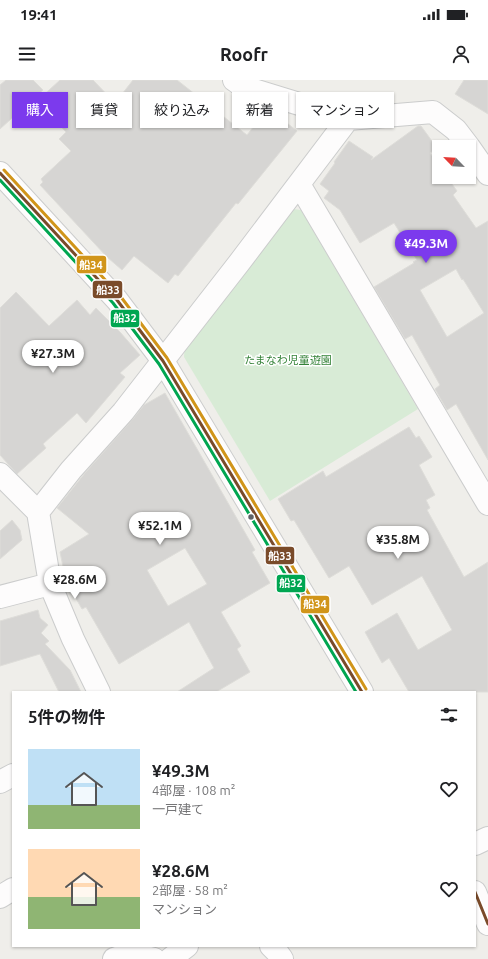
<!DOCTYPE html>
<html lang="ja">
<head>
<meta charset="utf-8">
<style>
  :root { --surface:#fff; --page:#f2f2f2; --text:#202124; --muted:#757577; --accent:#7c3aed }
  body { margin:0; font-family:Ubuntu,"Noto Sans JP",sans-serif; background:var(--page); color:var(--text); height:100vh; display:flex; flex-direction:column; font-size:15px; white-space:nowrap }
  * { box-sizing:border-box; margin:0 }
  p { font-size:13px; color:var(--muted) }
  .icon { flex:none; width:22px; height:22px; fill:none; stroke:currentColor; stroke-width:2; stroke-linecap:round; stroke-linejoin:round }
  .map { position:relative; flex:1; overflow:hidden }
  .side { position:absolute; left:12px; top:611px; width:464px; height:256px; display:flex; flex-direction:column; background:var(--surface); border-radius:0px; box-shadow:0 1px 3px #0004 }
  .side>* { flex:none }
  .guide { position:absolute; left:12px; top:12px; width:464px; height:36px; display:flex; gap:8px }
  .needle { width:26px; rotate:295deg }
  .tools { position:absolute; left:432px; top:60px; display:grid; gap:8px }
  .tools a { display:grid; place-items:center; width:44px; height:44px; border-radius:0px; background:var(--surface); box-shadow:0 1px 3px #0004; font-size:20px }
  .price { position:absolute; translate:-50% -34px; padding:0 9px; border-radius:14px; background:#fff; color:#222; font-size:13px; line-height:26px; filter:drop-shadow(0 1px 2px #0008) }
  .price::after { content:''; position:absolute; left:50%; top:24px; width:12px; height:9px; margin-left:-6px; background:inherit; clip-path:polygon(0 0,100% 0,50% 100%) }
  .price.on { background:var(--accent); color:#fff }
  ul { padding:0; list-style:none }
  li { display:flex; align-items:center; gap:12px; height:100px; padding:0 16px }
  li span { display:grid; place-items:center; flex:none; width:112px; height:80px; border-radius:0px; color:#555 }
  li>.icon { margin-inline-start:auto }
  span .icon { width:48px; height:48px; fill:#fffc; stroke-width:1 }
  li b { font-size:17px }
  h2 { display:flex; justify-content:space-between; align-items:center; height:48px; padding:0 16px; font-size:17px }
  .tag { padding:0 14px; border-radius:0px; background:var(--surface); box-shadow:0 1px 3px #0004; font-size:14px; line-height:36px }
  .tag.on { background:var(--accent); color:#fff }
  .status { display:flex; justify-content:space-between; align-items:center; height:28px; padding:0 20px; background:var(--surface); direction:ltr }
  .status svg { height:11px; fill:currentColor }
  header { display:flex; justify-content:space-between; align-items:center; height:52px; padding:0 16px; background:var(--surface); font-size:18px; font-weight:600 }
  .map>svg:first-child { display:block }
  .green { fill:#d8ebd6 }
  .building { fill:#d6d5d3; stroke:#deddd9; fill-rule:evenodd }
  .lines { fill:none; stroke-linecap:round; stroke-linejoin:round }
  .minor-casing { stroke:#cbcccc; stroke-width:24 }
  .minor { stroke:#fdfcfc; stroke-width:22 }
  .bus-1-casing { stroke:#fff; stroke-width:6 }
  .bus-2-casing { stroke:#fff; stroke-width:6 }
  .bus-3-casing { stroke:#fff; stroke-width:6 }
  .bus-1 { stroke:#7a4b2a; stroke-width:3 }
  .bus-2 { stroke:#00a651; stroke-width:3 }
  .bus-3 { stroke:#d1951a; stroke-width:3 }
  .bus-dot { fill:#5f6368; stroke:#fff; stroke-width:1.5 }
  .labels { text-anchor:middle; stroke-width:3; stroke-linejoin:round; paint-order:stroke }
  .park-label { font-size:11px; fill:#348238; stroke:#fff }
  .line-badge { stroke:#fff; stroke-width:1.5 }
  .badge-label { font-size:11px; text-anchor:middle; font-weight:bold; fill:#fff }
</style>
</head>
<body>
<div class="status"><b>19:41</b><svg viewBox="0 0 49 12"><path d="M0 12V9h3v3zM5 12V6h3v6zM10 12V3h3v9zM15 12V0h3v12zM26 1h20v11H26zM47 4h2v5h-2z"/></svg></div>
<header><svg class="icon" aria-label="menu" viewBox="0 0 24 24"><path d="M4 6h16M4 12h16M4 18h16"/></svg>Roofr<svg class="icon" aria-label="person" viewBox="0 0 24 24"><circle cx="12" cy="8" r="4"/><path d="M4 21q1-7 8-7t8 7"/></svg></header>
<div class="map">
<svg width="488" height="879" viewBox="0 0 488 879">
  <rect width="100%" height="100%" fill="#efeeea"/>
  <path class="green" d="M293,129L301,130L418,329L270,421L184,277L185,263Z"/>
  <path class="building" d="M6,0H33L43,10L0,49V5Z
    M60,0H93L115,23L133,0H177L247,55L268,28L297,51L238,124L236,123L178,196L175,194L168,203L134,176L122,190L107,177L40,105L43,102L41,99L71,71L59,59L66,52L37,21Z
    M464,0H488V34L455,14Z
    M418,46H421L437,68L430,73L439,86V97H447L457,111L453,115L476,148L488,141V380L456,324L447,330L435,309L440,305L412,255L405,259L374,207L414,183L413,182L417,180L394,143L360,163L340,130L324,118L329,111L320,104L335,83L334,82L349,61L373,77L371,80ZM456,189L462,200L463,199L484,233L447,257L420,210Z
    M16,212L49,246L77,220L90,235L96,228L120,252L140,275L120,293L125,297L86,343L77,333L43,364L46,368L17,394L0,375V228Z
    M165,313L255,470L252,472L270,503L221,532L241,566L237,569L250,592L216,612H177L214,588L189,542L119,584L86,527L82,529L66,501L60,472L89,454L57,428L85,393L132,340L144,325ZM185,468L207,504L168,526L147,490Z
    M409,347L416,358L419,356L432,377L419,385L435,415L426,420L430,428L427,430L464,497L488,482V612H409L389,578L382,583L365,552L397,533L418,570L452,550L422,496L372,525L349,486L329,498L294,440L291,441L278,419L323,391L326,397Z
    M12,440L20,450L22,460L0,479V451Z
    M38,530L40,538L48,545L41,553L49,561L45,564L70,590L81,612H59L40,574L0,586V541Z"/>
  <g class="lines">
    <defs>
      <path id="minor" d="M234,0L244,7L348,39L433,32L456,50L469,67
        M469,67L488,94
        M0,93L117,220L163,281L362,612
        M299,104L488,424
        M0,394L38,432L50,504L73,559L99,612
        M38,432L71,390L123,332L239,183L348,39
        M0,517L50,504
        M0,702L13,695
        M475,764L488,758
        M475,812L488,844
        M0,817L13,809
        M271,866L277,872L282,879
        M114,879C129,873 139,875 154,879
        M170,879L187,866"/>
    </defs>
    <use href="#minor" class="minor-casing"/>
    <use href="#minor" class="minor"/>
    <defs>
      <path id="bus-1" d="M0,93L117,220L163,281L362,612
        M475,812L488,844"/>
      <path id="bus-2" d="M0,100L113,223L159,284L356,612"/>
      <path id="bus-3" d="M4,90L121,217L167,278L366,609"/>
    </defs>
    <use href="#bus-1" class="bus-1-casing"/>
    <use href="#bus-2" class="bus-2-casing"/>
    <use href="#bus-3" class="bus-3-casing"/>
    <use href="#bus-1" class="bus-1"/>
    <use href="#bus-2" class="bus-2"/>
    <use href="#bus-3" class="bus-3"/>
  </g>
  <circle class="bus-dot" cx="251" cy="437" r="3.5"/>
  <g class="labels">
    <g class="park-label">
      <text x="288" y="284">たまなわ児童遊園</text>
    </g>
  </g>
  <g class="line-badge">
    <rect x="76" y="175" width="31" height="19" rx="4" fill="#d1951a"/>
    <rect x="92" y="200" width="31" height="19" rx="4" fill="#7a4b2a"/>
    <rect x="110" y="229" width="30" height="19" rx="4" fill="#00a651"/>
    <rect x="265" y="466" width="30" height="19" rx="4" fill="#7a4b2a"/>
    <rect x="276" y="494" width="30" height="19" rx="4" fill="#00a651"/>
    <rect x="300" y="515" width="30" height="19" rx="4" fill="#d1951a"/>
  </g>
  <g class="badge-label">
    <text x="91" y="189">船34</text>
    <text x="108" y="214">船33</text>
    <text x="125" y="242">船32</text>
    <text x="280" y="480">船33</text>
    <text x="291" y="507">船32</text>
    <text x="315" y="528">船34</text>
  </g>
</svg>
<div class="tools">
<a><svg class="needle" viewBox="-14 -14 28 28"><path d="M0-13l5 13h-10z" fill="#e53935"/><path d="M0 13l5-13h-10z" fill="#757577"/></svg></a>
</div>
<b class="price on" style="left:426px;top:184px">¥49.3M</b>
<b class="price" style="left:53px;top:294px">¥27.3M</b>
<b class="price" style="left:160px;top:466px">¥52.1M</b>
<b class="price" style="left:398px;top:480px">¥35.8M</b>
<b class="price" style="left:75px;top:520px">¥28.6M</b>
<div class="guide">
<a class="tag on">購入</a>
<a class="tag">賃貸</a>
<a class="tag">絞り込み</a>
<a class="tag">新着</a>
<a class="tag">マンション</a>
</div>
<section class="side">
<h2>5件の物件<svg class="icon" aria-label="filters" viewBox="0 0 24 24"><path d="M4 7h16M4 17h16"/><circle cx="9" cy="7" r="2"/><circle cx="15" cy="17" r="2"/></svg></h2>
<ul>
<li><span style="background:linear-gradient(#bfe0f5 70%,#8fb573 0)"><svg class="icon" aria-label="home" viewBox="0 0 24 24"><path d="M3 11l9-7 9 7M6 9v11h12V9"/></svg></span><div><b>¥49.3M</b><p>4部屋 · 108 m²</p><p>一戸建て</p></div><svg class="icon" aria-label="heart" viewBox="0 0 24 24"><path d="M12 20l-8-8c-3-5 5-10 8-4 3-6 11-1 8 4z"/></svg></li>
<li><span style="background:linear-gradient(#ffd9b3 60%,#8fb573 0)"><svg class="icon" aria-label="home" viewBox="0 0 24 24"><path d="M3 11l9-7 9 7M6 9v11h12V9"/></svg></span><div><b>¥28.6M</b><p>2部屋 · 58 m²</p><p>マンション</p></div><svg class="icon" aria-label="heart" viewBox="0 0 24 24"><path d="M12 20l-8-8c-3-5 5-10 8-4 3-6 11-1 8 4z"/></svg></li>
</ul>
</section>
</div>
</body>
</html>
